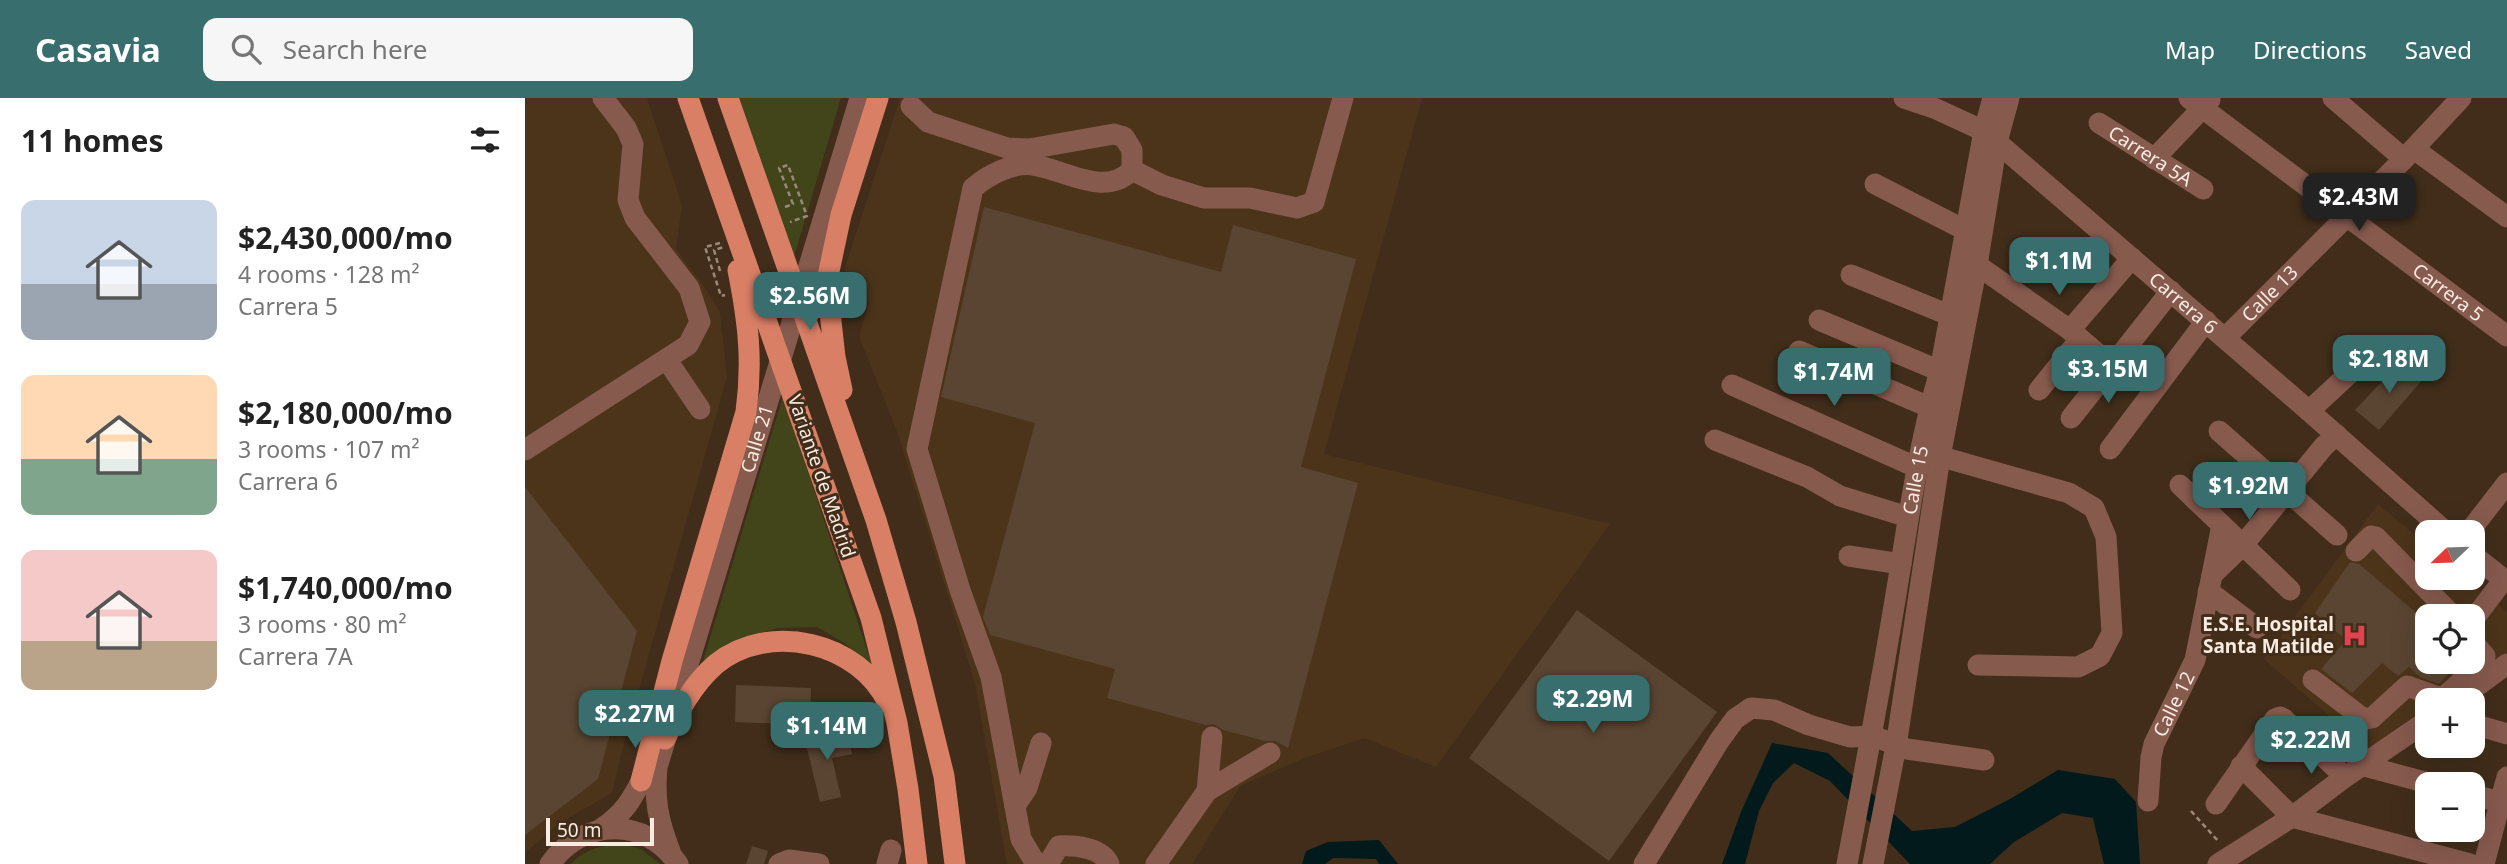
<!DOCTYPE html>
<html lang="en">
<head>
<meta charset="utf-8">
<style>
  :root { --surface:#fff; --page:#f6f6f6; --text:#222; --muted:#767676; --accent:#386f6e }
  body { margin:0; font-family:"Noto Sans",sans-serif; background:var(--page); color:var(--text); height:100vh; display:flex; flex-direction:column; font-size:26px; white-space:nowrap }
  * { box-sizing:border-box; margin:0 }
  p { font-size:23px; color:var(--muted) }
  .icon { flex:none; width:38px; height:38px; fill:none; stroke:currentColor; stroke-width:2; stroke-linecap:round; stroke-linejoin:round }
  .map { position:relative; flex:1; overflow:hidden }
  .details { display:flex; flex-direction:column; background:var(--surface); width:525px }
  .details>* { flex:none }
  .needle { width:46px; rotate:247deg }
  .tools { position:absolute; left:1890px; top:422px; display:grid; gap:14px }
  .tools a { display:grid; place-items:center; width:70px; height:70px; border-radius:14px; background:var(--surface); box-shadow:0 7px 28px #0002; font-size:35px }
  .scale { position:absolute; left:21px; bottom:18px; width:108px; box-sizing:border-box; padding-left:7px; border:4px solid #f8ebe0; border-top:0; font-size:19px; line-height:24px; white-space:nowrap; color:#f8ebe0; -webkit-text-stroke:5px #412d1a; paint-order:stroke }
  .price { position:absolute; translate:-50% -60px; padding:0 16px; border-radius:14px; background:var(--accent); color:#fff; font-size:23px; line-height:46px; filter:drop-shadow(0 2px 4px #0008) }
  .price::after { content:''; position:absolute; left:50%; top:42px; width:21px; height:16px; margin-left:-10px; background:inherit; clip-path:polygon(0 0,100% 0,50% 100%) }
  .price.active { background:#222; color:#fff }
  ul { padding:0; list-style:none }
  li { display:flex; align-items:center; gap:21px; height:175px; padding:0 21px }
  li span { display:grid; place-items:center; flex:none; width:196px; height:140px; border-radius:14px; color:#555 }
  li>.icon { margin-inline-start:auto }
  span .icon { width:84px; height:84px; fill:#fffc; stroke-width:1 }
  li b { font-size:30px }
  h2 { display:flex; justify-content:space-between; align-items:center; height:84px; padding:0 21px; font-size:30px }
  header { display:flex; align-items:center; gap:42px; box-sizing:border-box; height:98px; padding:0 35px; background:var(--accent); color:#fff }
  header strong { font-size:33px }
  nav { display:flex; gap:38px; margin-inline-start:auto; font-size:24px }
  .search { width:490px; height:63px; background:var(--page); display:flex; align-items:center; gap:18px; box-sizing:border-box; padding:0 24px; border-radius:14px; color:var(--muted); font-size:26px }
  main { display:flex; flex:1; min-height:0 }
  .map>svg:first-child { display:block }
  .built { fill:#4c341b; fill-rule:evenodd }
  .green { fill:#414519 }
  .water { fill:#021a1b }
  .building { fill:#5a4532 }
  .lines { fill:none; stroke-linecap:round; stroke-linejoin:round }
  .path { stroke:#9a897a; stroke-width:2.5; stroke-dasharray:5 3.5; stroke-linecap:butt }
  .minor { stroke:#875a4e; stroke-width:21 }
  .major { stroke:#d97f66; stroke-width:21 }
  .labels { text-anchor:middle; stroke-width:6; stroke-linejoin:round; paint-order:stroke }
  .street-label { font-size:19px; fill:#f8ebe0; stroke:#412d1a }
  .poi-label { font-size:19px; font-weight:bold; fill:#f8ebe0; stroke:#412d1a; text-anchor:end }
</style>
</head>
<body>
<header>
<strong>Casavia</strong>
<div class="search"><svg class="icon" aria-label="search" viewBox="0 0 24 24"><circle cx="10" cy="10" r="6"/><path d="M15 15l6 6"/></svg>Search here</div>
<nav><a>Map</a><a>Directions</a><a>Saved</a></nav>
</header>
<main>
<section class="details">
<h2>11 homes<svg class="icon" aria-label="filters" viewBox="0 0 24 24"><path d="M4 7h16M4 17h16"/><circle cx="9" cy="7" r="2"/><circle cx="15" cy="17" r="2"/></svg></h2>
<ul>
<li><span style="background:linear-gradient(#c9d6e8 60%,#9aa5b1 0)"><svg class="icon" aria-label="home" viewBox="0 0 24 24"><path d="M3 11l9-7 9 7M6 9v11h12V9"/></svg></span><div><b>$2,430,000/mo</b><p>4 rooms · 128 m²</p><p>Carrera 5</p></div></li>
<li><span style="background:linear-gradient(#ffd9b3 60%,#7fa58c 0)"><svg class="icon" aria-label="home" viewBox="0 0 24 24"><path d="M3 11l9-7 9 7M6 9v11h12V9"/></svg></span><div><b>$2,180,000/mo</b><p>3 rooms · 107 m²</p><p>Carrera 6</p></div></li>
<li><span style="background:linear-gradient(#f6c9c9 65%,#b9a48a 0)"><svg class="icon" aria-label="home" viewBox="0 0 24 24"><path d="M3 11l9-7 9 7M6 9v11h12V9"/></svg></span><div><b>$1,740,000/mo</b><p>3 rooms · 80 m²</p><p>Carrera 7A</p></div></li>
</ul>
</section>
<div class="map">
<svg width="1982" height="766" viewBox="0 0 1982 766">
  <rect width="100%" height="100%" fill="#412d1a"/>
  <path class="built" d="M0,0H122L157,107L151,151L181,191L195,215L202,279L99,645L87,695L33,726L0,755Z
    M375,0H897L799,356L1085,426L911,669L840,640L780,660L715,688L667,766H482L450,585L372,333L334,238L344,205L318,176Z
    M1853,406L1902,447V480H1941L1982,514V557L1902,602V616L1848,656L1739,561ZM1902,518H1948V564H1902Z"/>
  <path class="green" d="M214,0H316L269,159Z
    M258,298L348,570L321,546L292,529L252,530L218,541L177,566Z
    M95,746L116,751L135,766H46C60,751 75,748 95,746Z"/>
  <path class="water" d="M1247,645L1303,655L1387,733L1430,729L1485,701L1533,672L1590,681L1611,704L1615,766H1579L1568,720L1537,715L1489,744L1465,766H1385L1305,683L1269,665L1248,685L1234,713L1220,766H1197L1216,714Z
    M854,742L873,766H854L851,761L808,760L800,766H777L781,753L803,744Z"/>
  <path class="building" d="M459,109L696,174L708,127L831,161L776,369L833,385L763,650L751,643H740L698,632L689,626L681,627L582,600L590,571L465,537L458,519L510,325L416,299Z
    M1876,263L1899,280L1854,332L1830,312Z
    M0,389L112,533L73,681L0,737Z
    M1825,464L1834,466L1902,524V564H1935L1914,586L1895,579L1884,569L1873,578L1857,565L1827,595L1796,571L1821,542L1790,515Z
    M1052,512L1192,614L1084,763L944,660Z
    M211,587L286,590L285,627L210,624Z
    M321,632L327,656L307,660L316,699L295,704L280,642Z
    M227,748L243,753L239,766H221Z"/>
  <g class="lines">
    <path class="path" d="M260,109L268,106L254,70L263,67L282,118L265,124
      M195,145L180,149L196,198L200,197
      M195,173L189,152L199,149
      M1666,713L1694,744"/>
    <g class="minor">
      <path id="s1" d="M1379,0L1409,10L1459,33L1784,313L1921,434"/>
      <path id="s2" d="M1664,0L1982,238"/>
      <path d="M1808,0L1879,61"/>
      <path d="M386,8L403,24L482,50L504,51L589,36L599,39L607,52V72C580,100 541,72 508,67C488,64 463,77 448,90L392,351L435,492L466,579L496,741L511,766"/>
      <path id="s3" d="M1574,25L1678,91"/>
      <path d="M1889,51L1982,119"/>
      <path d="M1629,61L1685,2"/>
      <path d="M607,72L637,87L679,100H725L772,110L789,104L818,0"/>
      <path d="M1350,86L1440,132"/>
      <path d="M1452,167L1545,232L1587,268"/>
      <path d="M1326,177L1424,217"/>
      <path d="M1294,222L1415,273"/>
      <path d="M1545,232L1607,160"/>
      <path id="s4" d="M1700,240L1879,61L1936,0"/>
      <path d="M1274,253L1404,309"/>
      <path d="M142,262L175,311"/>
      <path d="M1207,287L1393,370"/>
      <path d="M1514,292L1555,241"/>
      <path d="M1784,313L1841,260"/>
      <path d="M1546,320L1646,193"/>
      <path d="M1694,333L1812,437"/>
      <path d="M1190,342L1282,379L1315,398L1383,419"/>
      <path d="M1585,351L1681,223"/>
      <path d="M0,352L163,247L175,224L164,190L110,120L103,102L108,46L101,30L78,0"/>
      <path d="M1403,355L1544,395L1569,410L1581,439L1587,535L1575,558L1553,569L1453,567"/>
      <path d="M1655,387L1765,492"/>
      <path d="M1944,434L1982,385"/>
      <path d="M1831,453L1846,438L1851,439L1928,518"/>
      <path d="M1948,457L1982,484"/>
      <path d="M1324,458L1376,466"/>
      <path d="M1687,477L1718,447L1799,348L1812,337"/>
      <path d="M1683,493L1732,530"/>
      <path d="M1948,522L1979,481"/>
      <path d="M1788,582L1835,618L1841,621L1847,620L1882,588L1913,599L1920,598L1959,563L1960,558L1948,544"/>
      <path d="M1933,602L1982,566"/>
      <path d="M1948,626L1982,636"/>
      <path d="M687,639L682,693L745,655"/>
      <path d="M1836,667L1907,686"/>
      <path d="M1716,668L1767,719L1945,766"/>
      <path d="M1948,697L1975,704"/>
      <path id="s5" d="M1623,703L1626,659L1629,646L1670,562L1697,427"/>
      <path d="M1691,706L1750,621L1755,619L1759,621L1820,679"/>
      <path d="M490,708L502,690L516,645"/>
      <path d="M76,731C105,711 108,697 125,667"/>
      <path id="s6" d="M145,753C133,722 129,702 132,669L335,0"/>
      <path d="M25,766C58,720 120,718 153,766"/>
      <path d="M254,766L264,762L294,766"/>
      <path d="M362,766L366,752"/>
      <path d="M523,766L534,748C551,747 577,750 584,766"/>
      <path d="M631,766L682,693"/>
      <path d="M1119,766L1194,643L1210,621L1226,610L1249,612L1284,627L1325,639L1348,638L1382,651L1459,662"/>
      <path id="s7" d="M1322,766C1338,682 1354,598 1368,514C1382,433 1392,351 1415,273L1459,33L1468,0"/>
      <path d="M1348,766L1371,648L1415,359L1452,167L1472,44L1484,0"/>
      <path d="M1693,766L1767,719L1820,679L1902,623"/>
      <path d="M1959,766L1982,679"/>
    </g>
    <path class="major" d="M163,0L346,520L372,625L383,691L392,766
      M203,0L351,422L381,524L419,678L430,766
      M317,292L310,259L304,206L303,178L316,117L353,0
      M140,641C154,613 167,587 191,566C244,523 334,544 363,605
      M116,683L147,563L221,314C228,262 223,223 213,172"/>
  </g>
  <defs>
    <symbol id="hospital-bare" viewBox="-9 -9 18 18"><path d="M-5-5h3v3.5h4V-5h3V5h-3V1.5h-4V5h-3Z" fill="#e0444e" stroke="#412d1a" stroke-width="2.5" paint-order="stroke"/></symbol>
  </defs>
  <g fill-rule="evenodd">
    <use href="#hospital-bare" x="1812" y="520" width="35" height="35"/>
  </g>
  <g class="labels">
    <g class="street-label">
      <text dy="7" stroke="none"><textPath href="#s3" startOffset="61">Carrera 5A</textPath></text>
      <text dy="7" stroke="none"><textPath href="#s2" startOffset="324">Carrera 5</textPath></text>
      <text dy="7" stroke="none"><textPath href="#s4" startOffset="63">Calle 13</textPath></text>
      <text dy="7" stroke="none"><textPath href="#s1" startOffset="350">Carrera 6</textPath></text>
      <text dy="7" stroke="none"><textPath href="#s6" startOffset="429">Calle 21</textPath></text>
      <text transform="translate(297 378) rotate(71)" y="7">Variante de Madrid</text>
      <text dy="7" stroke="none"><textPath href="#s7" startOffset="390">Calle 15</textPath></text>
      <text dy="7" stroke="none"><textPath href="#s5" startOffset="102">Calle 12</textPath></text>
    </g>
    <g class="poi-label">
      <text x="1809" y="533">E.S.E. Hospital<tspan x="1809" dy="22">Santa Matilde</tspan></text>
    </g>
  </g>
</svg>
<div class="tools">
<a><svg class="needle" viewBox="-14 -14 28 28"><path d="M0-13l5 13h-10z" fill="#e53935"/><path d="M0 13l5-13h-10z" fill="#767676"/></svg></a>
<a><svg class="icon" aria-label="locate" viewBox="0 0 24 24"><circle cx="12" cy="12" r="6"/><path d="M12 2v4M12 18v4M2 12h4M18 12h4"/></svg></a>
<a>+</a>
<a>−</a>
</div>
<div class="scale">50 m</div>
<b class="price active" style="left:1834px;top:135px">$2.43M</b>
<b class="price" style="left:1534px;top:199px">$1.1M</b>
<b class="price" style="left:285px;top:234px">$2.56M</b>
<b class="price" style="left:1864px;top:297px">$2.18M</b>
<b class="price" style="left:1583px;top:307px">$3.15M</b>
<b class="price" style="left:1309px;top:310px">$1.74M</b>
<b class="price" style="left:1724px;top:424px">$1.92M</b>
<b class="price" style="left:1068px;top:637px">$2.29M</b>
<b class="price" style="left:110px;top:652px">$2.27M</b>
<b class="price" style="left:302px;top:664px">$1.14M</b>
<b class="price" style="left:1786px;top:678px">$2.22M</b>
</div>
</main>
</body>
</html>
